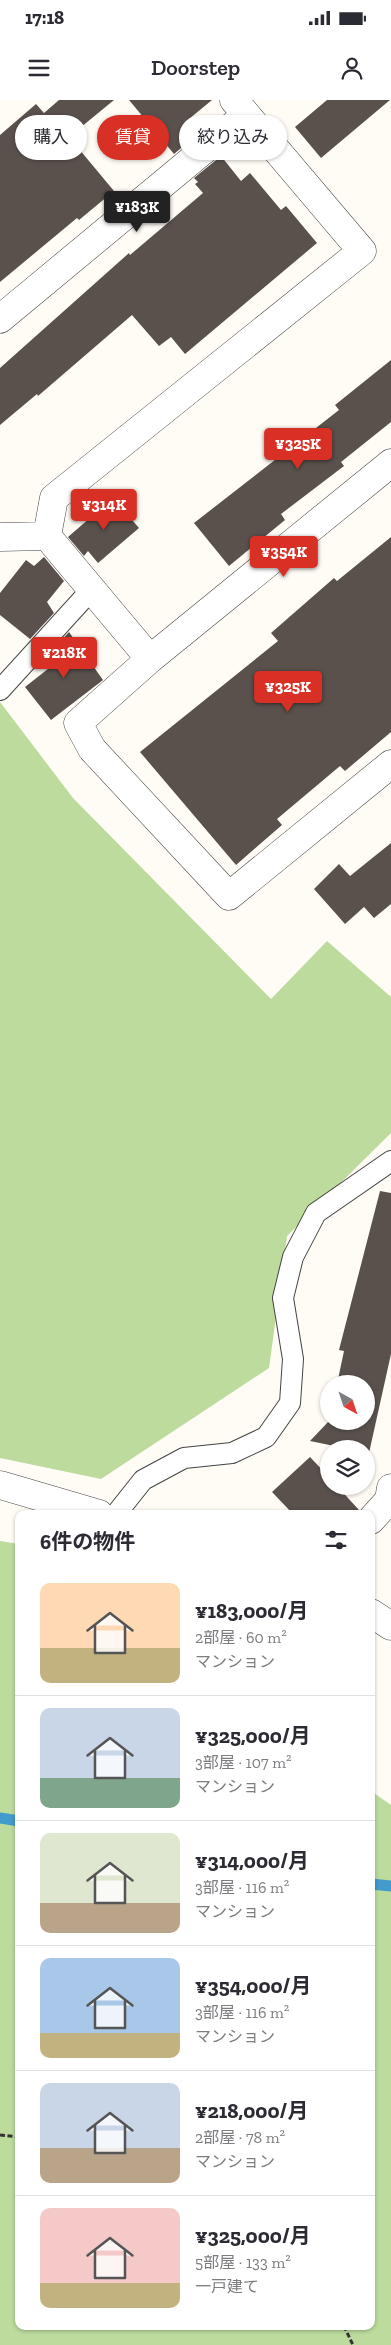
<!DOCTYPE html>
<html lang="ja">
<head>
<meta charset="utf-8">
<style>
  :root { --surface:#fff; --page:#f2f2f3; --text:#2b2b33; --muted:#7c7c81; --line:#e1e1e2; --accent:#d93025 }
  body { margin:0; font-family:"Zilla Slab","Noto Sans JP",serif; background:var(--page); color:var(--text); height:100vh; display:flex; flex-direction:column; font-size:19px; white-space:nowrap }
  * { box-sizing:border-box; margin:0 }
  p { font-size:16px; color:var(--muted) }
  .icon { flex:none; width:28px; height:28px; fill:none; stroke:currentColor; stroke-width:2; stroke-linecap:round; stroke-linejoin:round }
  .map { position:relative; flex:1; overflow:hidden }
  .sheet { position:absolute; left:15px; top:1410px; width:360px; height:820px; display:flex; flex-direction:column; background:var(--surface); border-radius:10px; box-shadow:0 1px 4px #0004 }
  .sheet>* { flex:none }
  .banner { position:absolute; left:15px; top:15px; width:361px; height:45px; display:flex; gap:10px }
  .needle { width:32px; rotate:140deg }
  .fabs { position:absolute; left:320px; top:1275px; display:grid; gap:10px }
  .fabs a { display:grid; place-items:center; width:55px; height:55px; border-radius:50%; background:var(--surface); box-shadow:0 1px 4px #0004; font-size:25px }
  .price { position:absolute; translate:-50% -42px; padding:0 11px; border-radius:5px; background:var(--accent); color:#fff; font-size:16px; line-height:32px; filter:drop-shadow(0 1px 2px #0008) }
  .price::after { content:''; position:absolute; left:50%; top:30px; width:15px; height:11px; margin-left:-8px; background:inherit; clip-path:polygon(0 0,100% 0,50% 100%) }
  .price.current { background:#222; color:#fff }
  ul { padding:0; list-style:none }
  li { display:flex; align-items:center; gap:15px; height:125px; padding:0 25px }
  li+li { border-top:1px solid var(--line) }
  li span { display:grid; place-items:center; flex:none; width:140px; height:100px; border-radius:10px; color:#555 }
  li>.icon { margin-inline-start:auto }
  span .icon { width:60px; height:60px; fill:#fffc; stroke-width:1 }
  li b { font-size:21px }
  h2 { display:flex; justify-content:space-between; align-items:center; height:60px; padding:0 25px; font-size:21px }
  .chip { padding:0 18px; border-radius:22px; background:var(--surface); box-shadow:0 1px 4px #0004; font-size:18px; line-height:45px }
  .chip.current { background:var(--accent); color:#fff }
  .status { display:flex; justify-content:space-between; align-items:center; height:35px; padding:0 25px; background:var(--surface); direction:ltr }
  .status svg { height:14px; fill:currentColor }
  header { display:flex; justify-content:space-between; align-items:center; height:65px; padding:0 25px; background:var(--surface); font-size:22px; font-weight:600 }
  .map>svg:first-child { display:block }
  .forest { fill:#bcdb9d }
  .lines { fill:none; stroke-linecap:round; stroke-linejoin:round }
  .stream { stroke:#429bcc; stroke-width:11 }
  .building { fill:#5a514d }
  .service-casing { stroke:#444; stroke-width:22 }
  .minor-casing { stroke:#444; stroke-width:29 }
  .tertiary-casing { stroke:#444; stroke-width:29 }
  .path { stroke:#333; stroke-width:3; stroke-dasharray:5 2.5; stroke-linecap:butt }
  .service { stroke:#fff; stroke-width:20 }
  .minor { stroke:#fff; stroke-width:28 }
  .tertiary { stroke:#fff; stroke-width:28 }
</style>
</head>
<body>
<div class="status"><b>17:18</b><svg viewBox="0 0 49 12"><path d="M0 12V9h3v3zM5 12V6h3v6zM10 12V3h3v9zM15 12V0h3v12zM26 1h20v11H26zM47 4h2v5h-2z"/></svg></div>
<header><svg class="icon" aria-label="menu" viewBox="0 0 24 24"><path d="M4 6h16M4 12h16M4 18h16"/></svg>Doorstep<svg class="icon" aria-label="person" viewBox="0 0 24 24"><circle cx="12" cy="8" r="4"/><path d="M4 21q1-7 8-7t8 7"/></svg></header>
<div class="map">
<svg width="391" height="2245" viewBox="0 0 391 2245">
  <rect width="100%" height="100%" fill="#fffcf5"/>
  <path class="forest" d="M0,602L73,698L271,899L327,841L391,897V1033L287,1136L269,1268L101,1379L0,1358Z
    M0,1441L19,1444V2226H371V1691L391,1705V2245H0Z"/>
  <g class="lines">
    <path class="stream" d="M0,1718L19,1721
      M371,1784L391,1786"/>
  </g>
  <path class="building" d="M59,0H114L69,37L114,91L79,120L77,118L0,182V35L36,4L44,13Z
    M129,0H212L189,19L200,32L174,54Z
    M327,0H390L321,58L295,27Z
    M221,56L241,81L250,73L281,110L286,106L317,143L185,254L171,237L159,246L132,215L38,296L37,294L0,325V268L129,153L130,155L203,93L195,84L198,82L194,78Z
    M391,260V322L341,362L344,366L281,414L285,420L229,466L194,423L339,310L335,305Z
    M113,398L139,428L98,463L88,451L84,456L68,437Z
    M391,437V632L345,671L340,666L277,719L282,725L236,765L140,652L278,541L271,533L318,492L334,478L337,481Z
    M44,457L64,481L47,502L54,513L30,539L0,515V493L26,460L34,466Z
    M69,532L103,580L51,620L25,587L58,561L49,554Z
    M391,743V804L374,818L364,807L345,824L314,789L339,764L350,776Z
    M380,1091L391,1093V1254L369,1353L366,1352V1349H349L310,1341L329,1321H366V1284H337L344,1251L339,1250Z
    M310,1357L329,1377V1386H337L359,1410L357,1414H293L272,1392Z"/>
  <g class="lines">
    <defs>
      <path id="service" d="M0,590L91,490
        M116,1414L143,1380L184,1358L232,1353L266,1337L290,1303L293,1259L283,1198L293,1157L316,1113L391,1061"/>
      <path id="minor" d="M234,0L362,151L54,398L47,436L150,559L78,623L92,649L229,796L391,664
        M0,219L246,15
        M0,437L47,436
        M150,559L391,363
        M371,1420L389,1400L391,1388"/>
      <path id="tertiary" d="M0,1385L99,1414
        M371,1513L391,1526"/>
    </defs>
    <use href="#service" class="service-casing"/>
    <use href="#minor" class="minor-casing"/>
    <use href="#tertiary" class="tertiary-casing"/>
    <path class="path" d="M0,2035L19,2037
      M344,2226L353,2245"/>
    <use href="#service" class="service"/>
    <use href="#minor" class="minor"/>
    <use href="#tertiary" class="tertiary"/>
  </g>
</svg>
<div class="fabs">
<a><svg class="needle" viewBox="-14 -14 28 28"><path d="M0-13l5 13h-10z" fill="#e53935"/><path d="M0 13l5-13h-10z" fill="#7c7c81"/></svg></a>
<a><svg class="icon" aria-label="layers" viewBox="0 0 24 24"><path d="M12 4l9 5-9 5-9-5zM3 14l9 5 9-5"/></svg></a>
</div>
<b class="price current" style="left:137px;top:133px">¥183K</b>
<b class="price" style="left:298px;top:370px">¥325K</b>
<b class="price" style="left:104px;top:431px">¥314K</b>
<b class="price" style="left:284px;top:478px">¥354K</b>
<b class="price" style="left:64px;top:579px">¥218K</b>
<b class="price" style="left:288px;top:613px">¥325K</b>
<div class="banner">
<a class="chip">購入</a>
<a class="chip current">賃貸</a>
<a class="chip">絞り込み</a>
</div>
<section class="sheet">
<h2>6件の物件<svg class="icon" aria-label="filters" viewBox="0 0 24 24"><path d="M4 7h16M4 17h16"/><circle cx="9" cy="7" r="2"/><circle cx="15" cy="17" r="2"/></svg></h2>
<ul>
<li><span style="background:linear-gradient(#ffd9b3 65%,#c2b280 0)"><svg class="icon" aria-label="home" viewBox="0 0 24 24"><path d="M3 11l9-7 9 7M6 9v11h12V9"/></svg></span><div><b>¥183,000/月</b><p>2部屋 · 60 m²</p><p>マンション</p></div></li>
<li><span style="background:linear-gradient(#c9d6e8 70%,#7fa58c 0)"><svg class="icon" aria-label="home" viewBox="0 0 24 24"><path d="M3 11l9-7 9 7M6 9v11h12V9"/></svg></span><div><b>¥325,000/月</b><p>3部屋 · 107 m²</p><p>マンション</p></div></li>
<li><span style="background:linear-gradient(#dfe7d0 70%,#b9a48a 0)"><svg class="icon" aria-label="home" viewBox="0 0 24 24"><path d="M3 11l9-7 9 7M6 9v11h12V9"/></svg></span><div><b>¥314,000/月</b><p>3部屋 · 116 m²</p><p>マンション</p></div></li>
<li><span style="background:linear-gradient(#a9c7e8 75%,#c2b280 0)"><svg class="icon" aria-label="home" viewBox="0 0 24 24"><path d="M3 11l9-7 9 7M6 9v11h12V9"/></svg></span><div><b>¥354,000/月</b><p>3部屋 · 116 m²</p><p>マンション</p></div></li>
<li><span style="background:linear-gradient(#c9d6e8 65%,#b9a48a 0)"><svg class="icon" aria-label="home" viewBox="0 0 24 24"><path d="M3 11l9-7 9 7M6 9v11h12V9"/></svg></span><div><b>¥218,000/月</b><p>2部屋 · 78 m²</p><p>マンション</p></div></li>
<li><span style="background:linear-gradient(#f6c9c9 75%,#c2b280 0)"><svg class="icon" aria-label="home" viewBox="0 0 24 24"><path d="M3 11l9-7 9 7M6 9v11h12V9"/></svg></span><div><b>¥325,000/月</b><p>5部屋 · 133 m²</p><p>一戸建て</p></div></li>
</ul>
</section>
</div>
</body>
</html>
